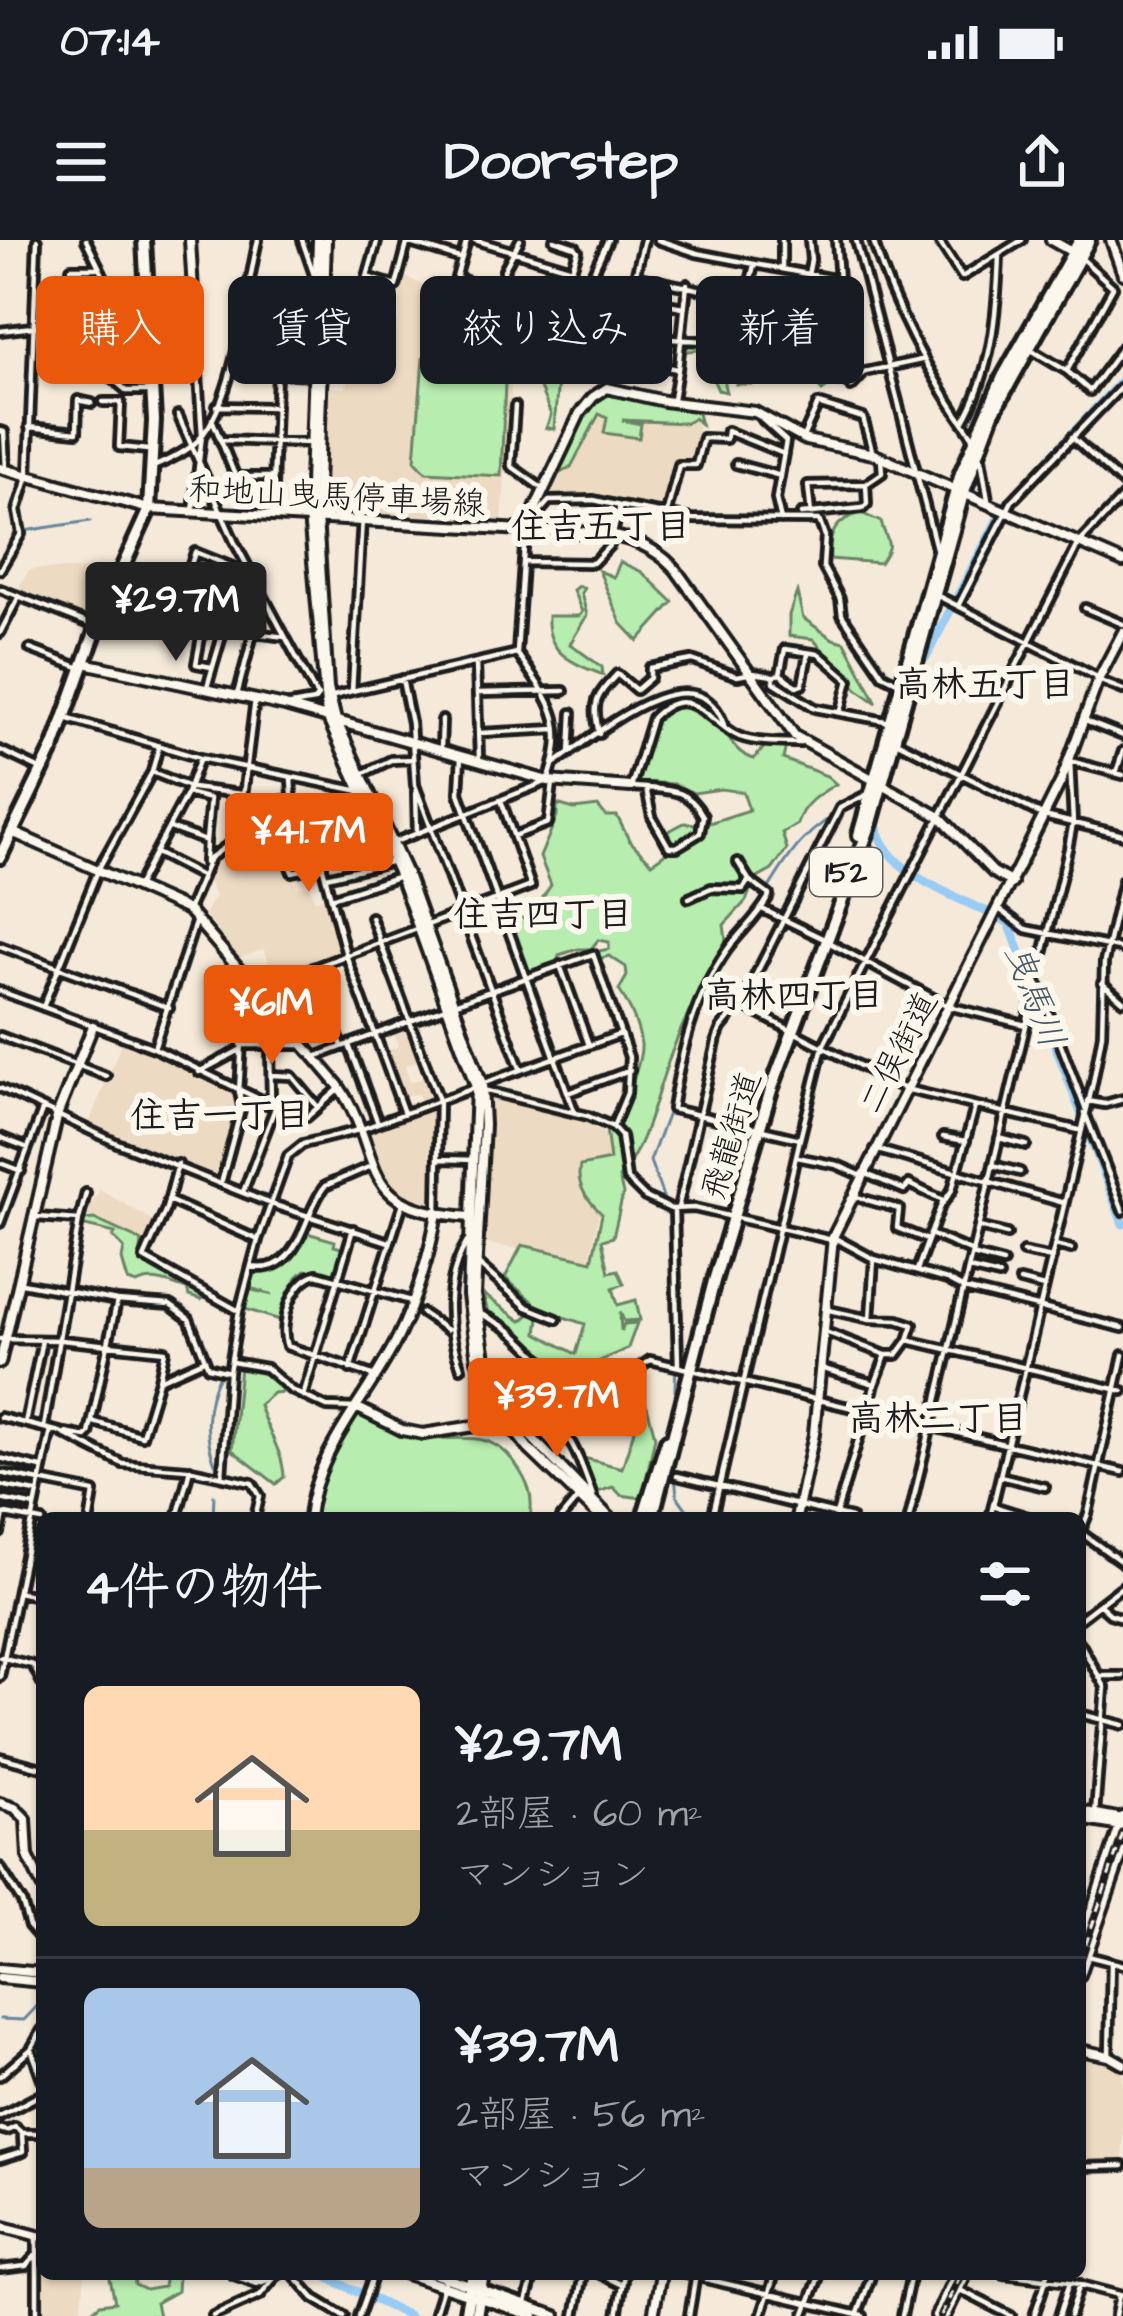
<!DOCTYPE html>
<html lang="ja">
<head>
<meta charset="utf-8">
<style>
  :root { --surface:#171b24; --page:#20242c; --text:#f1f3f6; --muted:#9ea1a6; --line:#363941; --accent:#ea580c }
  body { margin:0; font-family:"Architects Daughter","Klee One",sans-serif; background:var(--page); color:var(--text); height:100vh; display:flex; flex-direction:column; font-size:45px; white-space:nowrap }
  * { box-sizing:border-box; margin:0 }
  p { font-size:39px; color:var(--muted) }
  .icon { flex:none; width:66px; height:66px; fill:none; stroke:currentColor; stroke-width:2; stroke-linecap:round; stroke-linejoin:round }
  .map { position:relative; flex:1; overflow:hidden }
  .details { position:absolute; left:36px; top:1272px; width:1050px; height:768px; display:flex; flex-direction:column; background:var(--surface); border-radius:18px; box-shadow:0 3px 9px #0004 }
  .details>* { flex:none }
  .hud { position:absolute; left:36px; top:36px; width:1053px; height:108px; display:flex; gap:24px }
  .price { position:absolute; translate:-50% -102px; padding:0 27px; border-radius:12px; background:var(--accent); color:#fff; font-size:39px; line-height:78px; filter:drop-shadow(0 3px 6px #0008) }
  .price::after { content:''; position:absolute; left:50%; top:72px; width:36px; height:27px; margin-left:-18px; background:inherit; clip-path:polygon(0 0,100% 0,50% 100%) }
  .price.selected { background:#222; color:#fff }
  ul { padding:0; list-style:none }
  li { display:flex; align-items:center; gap:36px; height:300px; padding:0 48px }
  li+li { border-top:3px solid var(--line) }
  li span { display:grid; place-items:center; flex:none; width:336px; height:240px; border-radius:18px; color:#555 }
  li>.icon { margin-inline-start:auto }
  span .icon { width:144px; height:144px; fill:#fffc; stroke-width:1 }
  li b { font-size:51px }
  h2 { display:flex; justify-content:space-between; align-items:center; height:144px; padding:0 48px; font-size:51px }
  .tag { padding:0 42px; border-radius:18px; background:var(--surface); box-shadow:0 3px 9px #0004; font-size:42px; line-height:108px }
  .tag.selected { background:var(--accent); color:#fff }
  .status { display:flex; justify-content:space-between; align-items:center; height:84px; padding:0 60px; background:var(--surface); direction:ltr }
  .status svg { height:33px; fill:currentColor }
  header { display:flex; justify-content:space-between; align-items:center; height:156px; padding:0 48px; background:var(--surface); font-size:54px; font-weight:700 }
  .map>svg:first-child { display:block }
  .built { fill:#eddac2 }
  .green { fill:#b7edaf; stroke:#6a8466; stroke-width:3 }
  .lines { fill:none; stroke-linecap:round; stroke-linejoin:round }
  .stream { stroke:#66869e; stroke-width:3 }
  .river { stroke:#98ccf5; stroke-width:9 }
  .minor-casing { stroke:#1c1c1c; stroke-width:14 }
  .tertiary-casing { stroke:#1c1c1c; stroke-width:16 }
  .secondary-casing { stroke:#1c1c1c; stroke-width:16 }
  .trunk-casing { stroke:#1c1c1c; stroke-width:20 }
  .minor { stroke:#fbf7ec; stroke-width:4.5 }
  .tertiary { stroke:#fbf7ec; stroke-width:8 }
  .secondary { stroke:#fbf7ec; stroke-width:8 }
  .trunk { stroke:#fbf7ec; stroke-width:10 }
  .rail-casing { stroke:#1c1c1c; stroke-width:8 }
  .rail { stroke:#fbf7ec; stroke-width:3; stroke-dasharray:9; stroke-linecap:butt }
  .labels { text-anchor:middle; stroke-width:12; stroke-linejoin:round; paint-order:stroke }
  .shield { fill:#fbf7ec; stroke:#5f5e5a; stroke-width:3 }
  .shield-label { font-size:30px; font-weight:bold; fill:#1c1c1c }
  .street-label { font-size:33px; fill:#1c1c1c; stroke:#fbf7ec }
  .neighbourhood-label { font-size:36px; font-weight:bold; fill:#1c1c1c; stroke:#fbf7ec }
  .water-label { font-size:36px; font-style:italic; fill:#475a68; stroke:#fbf7ec }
</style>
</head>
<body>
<div class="status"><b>07:14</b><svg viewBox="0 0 49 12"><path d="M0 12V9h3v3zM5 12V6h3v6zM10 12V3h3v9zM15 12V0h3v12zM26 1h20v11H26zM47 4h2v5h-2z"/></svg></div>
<header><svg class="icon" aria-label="menu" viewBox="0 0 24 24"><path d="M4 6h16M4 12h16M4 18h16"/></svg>Doorstep<svg class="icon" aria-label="share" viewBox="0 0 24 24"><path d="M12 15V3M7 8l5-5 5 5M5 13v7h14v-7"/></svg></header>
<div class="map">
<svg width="1123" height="2076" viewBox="0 0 1123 2076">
  <rect width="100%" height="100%" fill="#f5ead9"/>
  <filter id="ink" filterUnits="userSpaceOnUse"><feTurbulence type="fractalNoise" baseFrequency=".00833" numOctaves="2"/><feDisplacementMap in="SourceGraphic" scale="24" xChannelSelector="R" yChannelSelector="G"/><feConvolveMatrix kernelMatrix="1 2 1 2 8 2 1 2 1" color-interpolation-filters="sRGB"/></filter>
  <g filter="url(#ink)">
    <path class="built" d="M402,35L425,46L430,77L511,140L509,224L506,225L502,284L398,278L330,271L323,266L326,147L346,148L354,103L394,91L399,79Z
      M592,167L692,169L701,198L695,222L677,223L665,270L592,255L545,256Z
      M35,329H92L87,338L108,348L93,383L15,354L29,330Z
      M264,596L272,617L283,614L297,648L309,645L315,660L328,656L343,713L310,726L332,783L318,787L313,777L295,784L264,750L280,743L275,739L264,709L240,718L204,674L215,656L207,639L214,621L241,601Z
      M408,786L420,820L405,826L410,842L426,837L434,859L422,864L418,854L400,856L384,812L398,807L393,791Z
      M122,802L239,855L241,866L221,939L87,887Z
      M490,859L586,883L609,895V918L590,1019L485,1004Z
      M434,867L437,868L436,966L404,955L383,936L365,893Z
      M100,950L158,983L149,1007L86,975Z
      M1080,1817L1123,1829V1925H1080Z
      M40,1999L42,2034H85L81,2076H39Z"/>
    <path class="green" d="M799,37L816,38L822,50L846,73L844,111L855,137L849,148L829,146L822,151L816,144L749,120L734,124L752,140L751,144H736L737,136L729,133L724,144L726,152L718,150L713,139L721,133L723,122L711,109L687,111V102L722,105L727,100L737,101L740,92L809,123H823L817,108L823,98L816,80L801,66Z
      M427,75L444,76L454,88L477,96L475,84L498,89L499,93L483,98L498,101L506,117L513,95L583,110L578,139L555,136L558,138L554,189L546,188L551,175L538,143L497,132L472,111L465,115L458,111L454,97L428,86Z
      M423,118L465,119L505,143L501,236L426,232L415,220Z
      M603,153L696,167L701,184L694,178L686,183L622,180L641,184L639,198L604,193L607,178L599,174L571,227L560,233C562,204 581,172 603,153Z
      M861,273L881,282C888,306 894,302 880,323L830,319C828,294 835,280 861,273Z
      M620,322L642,332L673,362L638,401L621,383L599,331L614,337Z
      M578,346L584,348L581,353L587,375L570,404L602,427L603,435C573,423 546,414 548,376H579L582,372L573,350Z
      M797,352L803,378L833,399L845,402L877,463L857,449L813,399L789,396V375Z
      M664,458C732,457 717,509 754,519L766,505L786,506L783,519L827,536L836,544C819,554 802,564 797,584L782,593L787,609L772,630L754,640L746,661L724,685L726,700C708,735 687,771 673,809C656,850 648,904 619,938L623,954L613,997L602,1000L609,1032L618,1030L624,1044L613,1048L618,1065L636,1060L640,1080L624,1081L620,1072L621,1091L624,1084L637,1083L628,1108L589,1126L572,1141C541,1120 520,1092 488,1073L483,1054L521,1081L531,1073L539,1079L537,1093L576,1114L585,1084L542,1070L505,1038L522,1005L592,1021L602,974C589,961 575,946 580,926L610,920L606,889C621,882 643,819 641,804C638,785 629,765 619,750L627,736L626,727L609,716L599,719V711L609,709V702L598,700L591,709H578L559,715L558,721L527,735L505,674L511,672L527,681L551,645L540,617L557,576V564L574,569L598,566L606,576H617L629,600L652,623L667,612V592L684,583L698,584L702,577L709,583L749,570L743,552L721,549L694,553L674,544L638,542L649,492L660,475L657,466Z
      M94,979L142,1001L141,1011L167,1029L208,1048L201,1060L189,1056L187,1049C170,1044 153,1035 137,1044L128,1041L122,1020L124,1008L113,997L115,993L81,985L84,980Z
      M307,993L335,1001L334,1006L345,1009L339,1031L333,1035L305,1030L297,1037L283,1081L242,1068L248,1049L273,1055L247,1047L252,1030C276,1031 295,1012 307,993Z
      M240,1126L271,1135L284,1152L273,1153L259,1165C267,1191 283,1211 284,1237L276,1244L232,1210Z
      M640,1162L647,1166L655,1197L642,1258L621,1255L613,1247L595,1253L580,1217L622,1228L638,1178L623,1171L625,1166Z
      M360,1174C377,1183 393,1193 412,1197C453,1205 488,1183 516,1225C528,1243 534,1255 530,1278H312C317,1239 334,1203 360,1174Z
      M109,2034H134L135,2045L146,2050L163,2047L165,2034H178L177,2051L156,2063L159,2076H86L100,2064L115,2062Z"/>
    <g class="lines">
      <path class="stream" d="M853,0L862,33
        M874,77L885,120
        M887,129L911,224
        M914,237L932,309
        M24,291L90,281
        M0,320L14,297
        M737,694C782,639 783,599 854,564
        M666,965L650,921L670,868L685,794L701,752
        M671,972L672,988
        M226,1124L236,1075
        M675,1151L676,1118
        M674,1226L677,1256L693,1278
        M218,1230C203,1200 204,1163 220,1133
        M213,1278L214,1255
        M0,1779L24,1780L42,1761
        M1080,1803L1123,1815"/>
      <path class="river" d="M926,417L1004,267L1123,139
        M877,588C888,638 967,659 1009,683L1123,984
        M320,2034L409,2076"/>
      <defs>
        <path id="minor" d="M86,0L138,107L150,112
          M302,0L314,35
          M467,0L456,38L482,46L513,75L575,91L586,47L608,0
          M475,0L572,29L578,11L575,7L554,0
          M520,0L504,30L507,53L547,65L571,64L623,86L644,0
          M658,0L697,13L839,40L836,0
          M782,0V29
          M856,0L936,308
          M873,0C895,72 929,135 973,197
          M938,0L962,37L1022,0
          M377,2L367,37L396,46L408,0
          M407,2L459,18
          M71,28H96
          M808,35L811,20L809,0
          M634,36L746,59L754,25
          M629,57L683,67
          M728,71L815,96
          M458,73L462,39
          M765,82L769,59
          M49,85L121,76
          M623,86L616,118L678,129L687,44
          M622,89L670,99L722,102L731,55
          M0,91L49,85L127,151H147
          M1033,111L1067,131L1090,151L1123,106
          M231,130L312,135
          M1067,131L1113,47L1080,17
          M851,147L865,132L921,120
          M673,159L678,129
          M103,162H121L119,207L148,210
          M217,166L276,167
          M515,166L511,226L543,249
          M178,175L234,301L317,456
          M212,179L234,233L238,237H274
          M763,180L786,201L776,259L781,280
          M963,182C992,132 997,72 999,15
          M29,187L77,192L78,160L92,163
          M0,191L4,192L6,229
          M1072,197L1123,244
          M802,199L818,164L863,178L872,210
          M220,200L311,203
          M981,218L988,260
          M736,224L777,235
          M153,227C167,221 183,214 194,204C235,169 245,53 258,0
          M193,271L202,195L196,104
          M801,274L863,268L867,264L866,244
          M811,274L808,245L866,244L882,233L881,219
          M272,275L277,133
          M666,276L679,225H696L703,198L726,199L727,191L784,214
          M362,279L352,451L517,413L525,293
          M533,279L549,261L594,260L620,266
          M524,322L593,323L610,305L620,266L691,279L819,280L825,296L823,327L840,359L842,375L883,435L901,444
          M0,330L21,294L17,271L28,235L37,0
          M186,341L262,359
          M0,349L95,386
          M936,355L958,366
          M1085,368L1123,384
          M102,373L285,397
          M173,382L195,312L235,328L227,390
          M203,386L196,424L211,427
          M0,393L18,358
          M30,409L81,428
          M476,423L479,519
          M780,434L796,446L802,445L808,414
          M775,436L780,434L785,409L819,414L849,440L841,470
          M1099,438L958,366L1012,261L1123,145
          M402,439L411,483L415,545L520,828
          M1098,440L1123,450
          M207,447L224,389
          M478,453L564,451
          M237,455L253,394
          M330,457L352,451
          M285,466L314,461L318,456
          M69,479L200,518L360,551
          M1085,481L1123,496
          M480,493L556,489
          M599,494C592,461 595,458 617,434L636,450L650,438V428L692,420L737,436L753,433L773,436L774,442L815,468L891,482
          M894,500L1044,576L1123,595
          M159,506L152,532L192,548L241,554
          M441,509L442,480
          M0,510L38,528
          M570,513L572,473
          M461,516L459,553L575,873
          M200,518L187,553L210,559
          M555,523C592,498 696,405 724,485
          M1116,533L1123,511
          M362,534L391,520L413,519
          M291,539L294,585
          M646,548C673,550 689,550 703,576L700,593L677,607H669L652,577L646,548L631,547L652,478C688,442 705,477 734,494C751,504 782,502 801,503
          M416,551L417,593
          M240,567L292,559
          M311,583L346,715L404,873
          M170,588L206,601L205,623
          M276,589L292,632L323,626
          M514,596L548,583L553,543
          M240,597L369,569
          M206,601L210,559
          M395,602L548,541C570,480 550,462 517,413
          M156,613L199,635
          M320,616L383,599
          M738,622L749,640L769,655L768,658C757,678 740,692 727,710C694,757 681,813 672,869L756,888
          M326,637L394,621
          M138,645L187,553
          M331,658L400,636
          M689,658L711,648L743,649L749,640
          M189,668L210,618L238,598L255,459
          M762,669L822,698
          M999,669L1026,689L1123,709
          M371,677L439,860L437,973
          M828,702L948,766L1026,785
          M0,706L169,768
          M560,725L589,805
          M312,728L342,806
          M1036,739L1085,868
          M1102,743L1123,761
          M706,747L905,849L1079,890
          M257,749L531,646L502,563
          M0,751L154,808L300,879L307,877L340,848
          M454,764L593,714L629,817L627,853L613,887
          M43,767L99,628L152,532
          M0,796L106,836
          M241,805H301
          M349,805L378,883
          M154,808L195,683
          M315,817L448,767
          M199,832L240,810
          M271,835L292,836L317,866
          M484,843L621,794
          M0,848L117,903L271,964L389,1002
          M483,850L588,876L613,887
          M568,853L630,830
          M1088,861L1105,864L1123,859
          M266,864L271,860L270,807
          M1085,873L1123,971
          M613,887L621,896L627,939L645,957L671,969L694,968L832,1000
          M762,890L800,899L823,806L1079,303L1123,257
          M0,897L28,908
          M943,897L966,901
          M999,898L1026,905
          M875,909L1064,963
          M797,917L837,925L862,936
          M439,919L475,920
          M0,923L21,931
          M178,924L166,969L144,1018L239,1071
          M993,925L1020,932
          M864,933L904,950L909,944L943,960L928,1000
          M222,940L242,866L239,852L242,801L250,774L266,760
          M243,952L275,868
          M853,956L899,969L897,988L928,1000L917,1030
          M168,960L256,999
          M943,963L952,950L975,867
          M678,968L717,798L721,788L741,764L840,568L868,554
          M674,970L678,1125
          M37,977L79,980L86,953
          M0,983L43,868
          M979,987L1007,994
          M930,994L973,1012
          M833,997L874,1019L947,1040L964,1049L1123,1088
          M1055,1005L1071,1009
          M1023,1012L1052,1018
          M972,1015L1003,1023
          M874,1019L870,1079L898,1080L913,1085L908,1100
          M476,1022L527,1067L557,1079
          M251,1027C301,1036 303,972 325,946L371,926
          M969,1029L999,1036
          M1020,1041L1044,1047
          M22,1043L117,1061L170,1065L189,1079L208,1127L229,1132
          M829,1070L870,1079
          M422,1073L447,1090
          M481,1074C492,1080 504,1085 514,1094C547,1122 577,1170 627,1151L638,1128L650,1120L1123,1232
          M823,1091L886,1115H897L908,1100L1123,1151
          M0,1099L61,1100L165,1111L159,1140L204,1120
          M232,1122L266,1128L291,1150L327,1167L356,1168
          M461,1128C446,1089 444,1039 467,1002
          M820,1128L875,1144L886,1115
          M350,1129L403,963
          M375,1136L287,1106C278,1084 293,1038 317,1034L411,1061
          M303,1156L353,989
          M521,1162C566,1172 579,1218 593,1256
          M0,1177L60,1192L123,1224L187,1229L252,1243L260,1256L255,1278
          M94,1182L142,1196L159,1140
          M25,1183L42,1100
          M44,1187L79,980
          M65,1193L86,1197L89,1194L117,1061
          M0,1218L41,1228
          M0,1233L94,1252L90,1278
          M222,1235L229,1132L239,1071L258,1000L288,916L303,904L359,890L474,848
          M677,1236L851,1278
          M1000,1236L1045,1247
          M0,1245L36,1252
          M0,1259L35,1266
          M993,1266L1031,1278
          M0,1273L42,1281
          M653,1276L669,1278
          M177,1278L190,1229
          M561,1278L577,1259
          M712,1278L800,899
          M835,1278L875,1144
          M909,1278L1068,609L1073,583L1070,521L1123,535
          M990,1278L1093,843L1102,794L1104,722L1123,640
          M1080,1292L1123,1323
          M0,1293L4,1274
          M1080,1294L1088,1274L1123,1115
          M18,1352L42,1357
          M1100,1365L1110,1374L1123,1378
          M1080,1379L1123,1346
          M1080,1403L1105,1447L1095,1574
          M0,1417L33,1425L42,1443
          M1100,1436H1123
          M0,1437L51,1190
          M1080,1474L1123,1485
          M0,1517L42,1528
          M0,1627L22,1662L29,1686L42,1701
          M1080,1714L1123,1725
          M32,1811L42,1839
          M1109,1816L1111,1722
          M0,1836L31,1809L42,1790
          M0,1876L42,1854
          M0,1889L7,1891L15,1887L22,1893H42
          M0,1919L23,1912L22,1895
          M1080,1927L1123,1926
          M0,2029L26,2026L37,2014
          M293,2034L314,2058L344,2076
          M600,2034L622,2045
          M685,2034L863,2076
          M1004,2034L1070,2042L1123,2056
          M958,2049L1011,2076
          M526,2063L534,2034
          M37,2076V1995
          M213,2076L260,2055L275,2037
          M359,2076L374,2034
          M434,2076L447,2034
          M575,2076L583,2034
          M617,2076L624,2034
          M689,2076L696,2034
          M761,2076L775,2034
          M804,2076L820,2034
          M857,2076L872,2034
          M902,2076L911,2034
          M1034,2076L1048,2034
          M1059,2076L1070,2042
          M1070,2076L1080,2044
          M1115,2076L1119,2055"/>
        <path id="tertiary" d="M190,0L196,103
          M318,0L309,276L327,477L400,636L476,847L468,1056L477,1120L507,1181L528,1208L601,1278
          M326,0L317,277L328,448L336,480L407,634L482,844L484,885L475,1055L485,1118L513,1178L610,1278
          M1051,0L1076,14
          M1111,0L1123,34
          M525,290C578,293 638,286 676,330L795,496L940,577L993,632L1012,643
          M84,423L285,466L548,541L631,547
          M12,592L188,670L338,845C388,919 350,969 471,977
          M0,1123L58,873L93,786
          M358,1168L402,1190L423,1194L507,1181
          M309,1278C315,1210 369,1157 398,1097C416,1061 430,1013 437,973
          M796,1278L814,1194L833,997L1061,541L1099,438L1123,392
          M0,1563L15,1568L26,1579L28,1616L42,1646
          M1080,1571L1123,1579
          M1080,1579L1122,1586
          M1080,1705L1123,1577
          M0,1729L42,1733
          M1080,1735L1123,1611
          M0,1738L42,1742
          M1080,1810L1109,1816L1123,1824
          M0,1986L42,1997
          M234,2034L257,2042L278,2034
          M406,2034L534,2076
          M435,2034L556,2076
          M653,2076L661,2034
          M936,2076L956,2034
          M945,2076L966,2034"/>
        <path id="secondary" d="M0,228L149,269L525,290L580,173L593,157L607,148L664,161L755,172L806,200L873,214L1123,322"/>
        <path id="trunk" d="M859,595L961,233L1003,137L1080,0
          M0,617L54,506L102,373L149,269L154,181L144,0
          M643,1278L667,1201
          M652,1278L714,1041L771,850L871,583L963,254L993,173L1089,0
          M465,2076L473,2034
          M476,2076L483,2034"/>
      </defs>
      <use href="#minor" class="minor-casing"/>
      <use href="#tertiary" class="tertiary-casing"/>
      <use href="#secondary" class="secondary-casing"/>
      <use href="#trunk" class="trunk-casing"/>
      <use href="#minor" class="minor"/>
      <use href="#tertiary" class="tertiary"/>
      <use href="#secondary" class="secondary"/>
      <use href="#trunk" class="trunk"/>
      <defs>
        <path id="rail" d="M1080,1722L1123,1593
          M941,2076L961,2034"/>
      </defs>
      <use href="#rail" class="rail-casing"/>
      <use href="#rail" class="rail"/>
    </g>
  </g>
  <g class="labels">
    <rect class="shield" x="810" y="608" width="72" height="48" rx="9"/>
    <g class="shield-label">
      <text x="846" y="642">152</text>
    </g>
    <g class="street-label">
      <text transform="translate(337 255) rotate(3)" y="12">和地山曳馬停車場線</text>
      <text transform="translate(897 812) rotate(-63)" y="12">二俣街道</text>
      <text transform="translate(730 895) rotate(-73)" y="12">飛龍街道</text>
    </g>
    <g class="neighbourhood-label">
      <text x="601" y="298">住吉五丁目</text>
      <text x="985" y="456">高林五丁目</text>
      <text x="543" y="686">住吉四丁目</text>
      <text x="794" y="767">高林四丁目</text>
      <text x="220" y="887">住吉一丁目</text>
      <text x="938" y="1190">高林二丁目</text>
    </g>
    <g class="water-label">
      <text transform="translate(1036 755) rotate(69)" y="13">曳馬川</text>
    </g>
  </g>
</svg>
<b class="price selected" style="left:176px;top:424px">¥29.7M</b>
<b class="price" style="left:309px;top:655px">¥41.7M</b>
<b class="price" style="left:272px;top:827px">¥61M</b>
<b class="price" style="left:557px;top:1220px">¥39.7M</b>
<div class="hud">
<a class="tag selected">購入</a>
<a class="tag">賃貸</a>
<a class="tag">絞り込み</a>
<a class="tag">新着</a>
</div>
<section class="details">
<h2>4件の物件<svg class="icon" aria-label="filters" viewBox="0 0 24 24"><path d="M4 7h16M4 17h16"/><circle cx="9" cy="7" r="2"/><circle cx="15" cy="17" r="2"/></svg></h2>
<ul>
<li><span style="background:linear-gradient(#ffd9b3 60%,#c2b280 0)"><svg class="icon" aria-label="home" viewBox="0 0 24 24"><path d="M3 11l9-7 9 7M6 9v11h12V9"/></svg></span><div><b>¥29.7M</b><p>2部屋 · 60 m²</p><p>マンション</p></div></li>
<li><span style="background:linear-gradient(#a9c7e8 75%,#b9a48a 0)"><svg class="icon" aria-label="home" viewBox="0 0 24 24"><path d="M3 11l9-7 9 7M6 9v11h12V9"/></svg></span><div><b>¥39.7M</b><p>2部屋 · 56 m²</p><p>マンション</p></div></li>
</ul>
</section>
</div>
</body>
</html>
